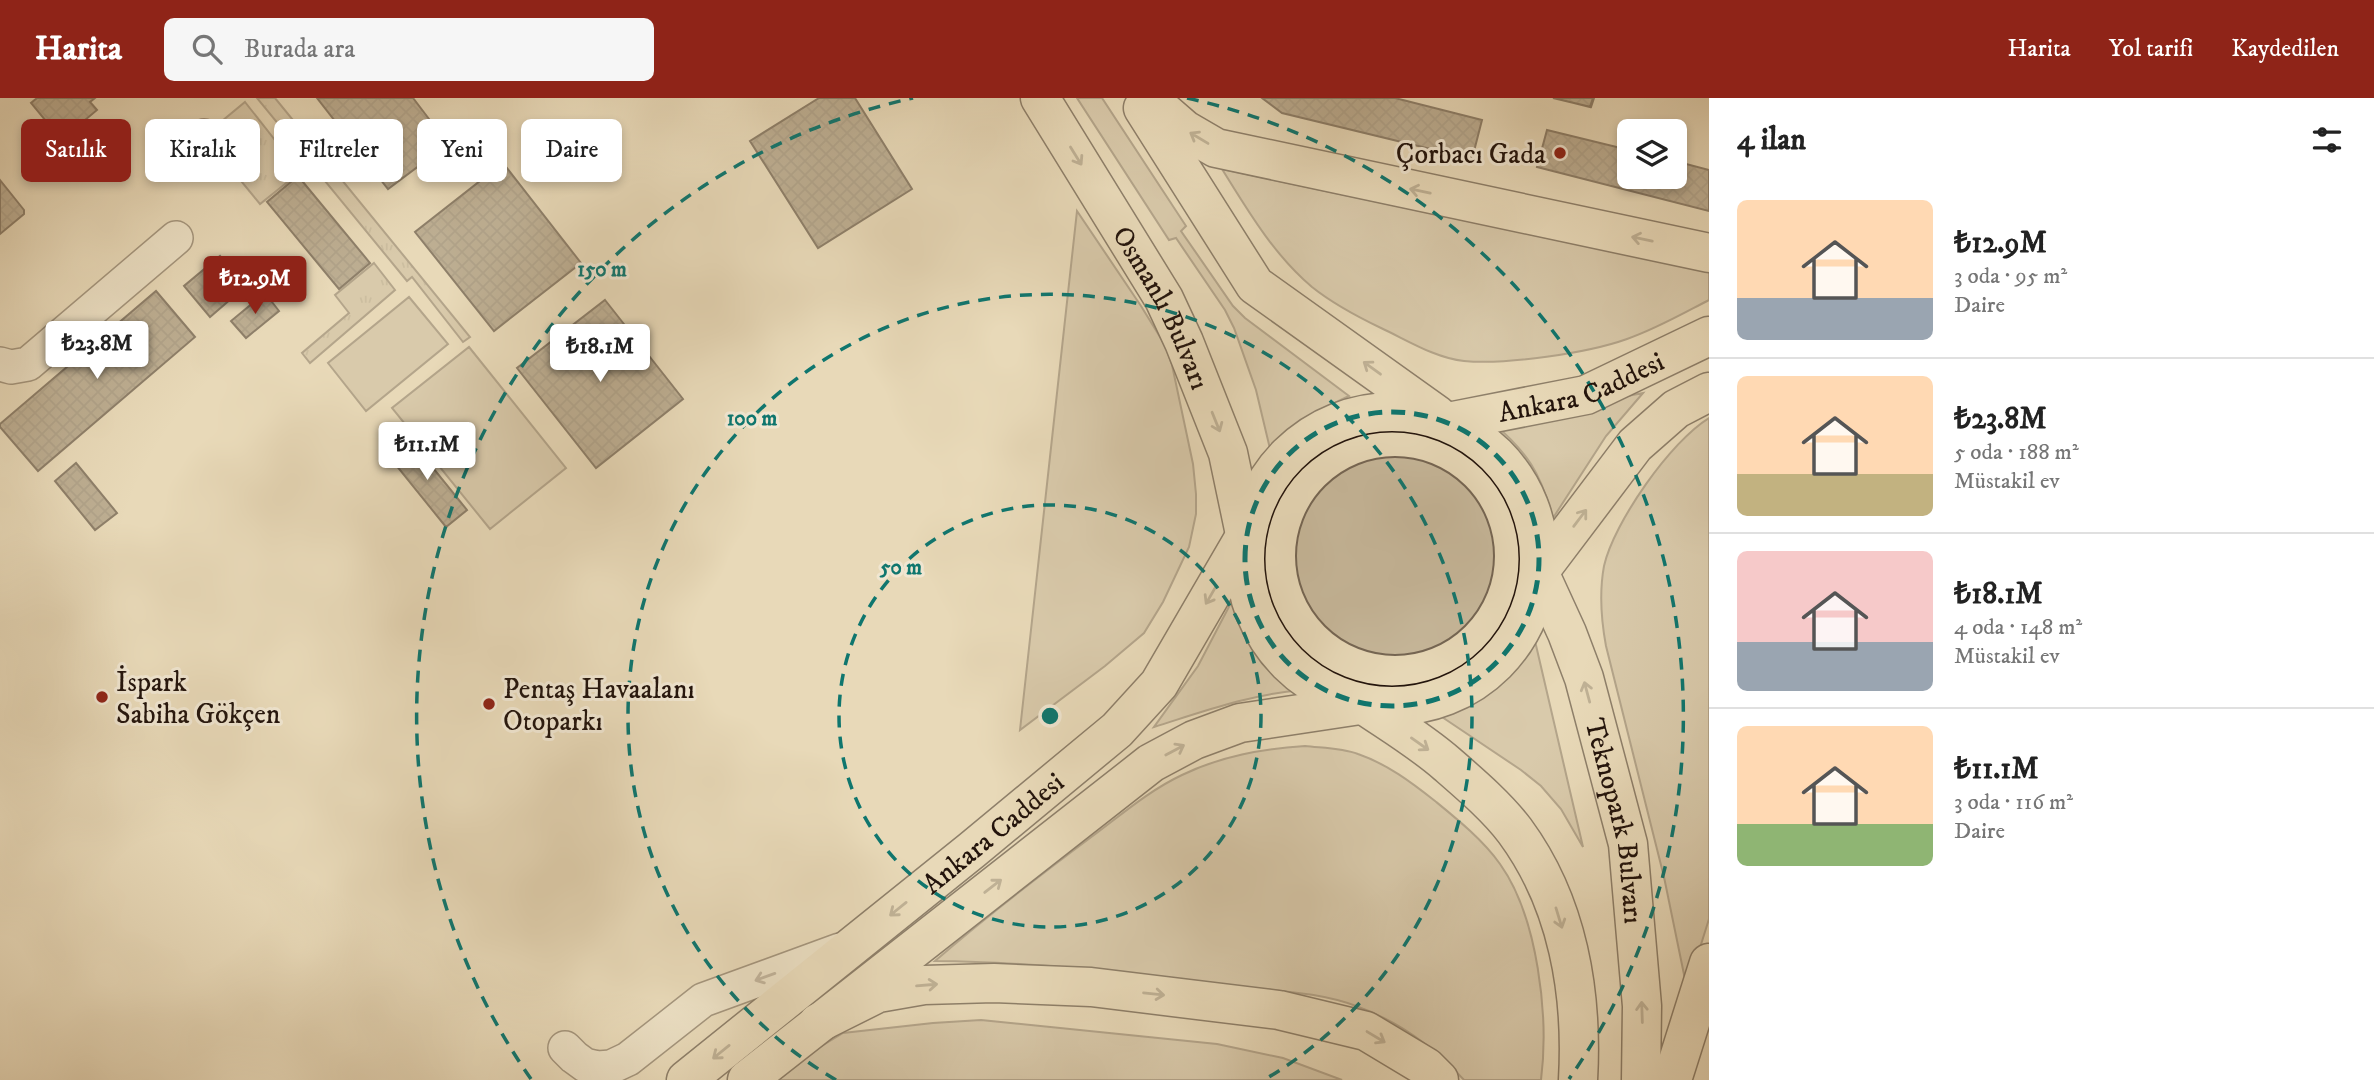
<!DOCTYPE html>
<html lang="tr">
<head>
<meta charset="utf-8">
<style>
  :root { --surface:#fff; --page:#f6f6f6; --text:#222; --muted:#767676; --line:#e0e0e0; --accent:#8f2418 }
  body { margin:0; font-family:"IM FELL DW Pica",serif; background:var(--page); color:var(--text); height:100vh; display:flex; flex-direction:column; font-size:26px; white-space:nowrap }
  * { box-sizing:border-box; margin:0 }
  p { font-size:23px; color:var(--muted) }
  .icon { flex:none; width:38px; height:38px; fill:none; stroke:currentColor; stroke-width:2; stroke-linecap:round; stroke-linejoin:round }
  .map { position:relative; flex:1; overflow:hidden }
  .details { display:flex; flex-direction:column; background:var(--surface); width:665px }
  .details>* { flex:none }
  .top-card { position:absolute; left:21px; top:21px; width:665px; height:63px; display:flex; gap:14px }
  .fabs { position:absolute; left:1617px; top:21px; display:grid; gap:14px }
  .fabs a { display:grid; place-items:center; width:70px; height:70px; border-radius:10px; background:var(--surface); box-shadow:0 4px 10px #0003; font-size:35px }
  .price { position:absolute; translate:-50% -60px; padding:0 16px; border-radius:7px; background:#fff; color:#222; font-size:23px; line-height:46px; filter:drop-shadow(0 2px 4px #0008) }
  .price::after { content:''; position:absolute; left:50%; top:42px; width:21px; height:16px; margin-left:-10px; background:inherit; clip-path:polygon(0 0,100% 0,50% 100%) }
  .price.active { background:var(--accent); color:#fff }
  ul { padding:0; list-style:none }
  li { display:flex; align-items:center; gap:21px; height:175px; padding:0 28px }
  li+li { border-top:2px solid var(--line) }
  li span { display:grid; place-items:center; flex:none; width:196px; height:140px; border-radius:10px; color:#555 }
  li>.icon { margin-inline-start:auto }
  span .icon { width:84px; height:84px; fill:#fffc; stroke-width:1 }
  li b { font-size:30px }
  h2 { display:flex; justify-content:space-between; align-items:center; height:84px; padding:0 28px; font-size:30px }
  .chip { padding:0 24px; border-radius:10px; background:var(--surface); box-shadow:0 4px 10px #0003; font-size:24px; line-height:63px }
  .chip.active { background:var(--accent); color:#fff }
  header { display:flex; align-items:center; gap:42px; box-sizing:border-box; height:98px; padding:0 35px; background:var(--accent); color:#fff }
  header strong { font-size:33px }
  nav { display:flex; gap:38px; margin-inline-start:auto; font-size:24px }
  .search { width:490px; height:63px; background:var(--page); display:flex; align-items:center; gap:18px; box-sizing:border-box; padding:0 24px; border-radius:10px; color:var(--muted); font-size:26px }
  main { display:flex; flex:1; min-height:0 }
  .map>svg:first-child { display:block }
  .grass { fill:#c7b89b; stroke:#756654; stroke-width:2 }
  .park { fill:url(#park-tufts); stroke:#756654; stroke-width:2 }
  .building { fill:url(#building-cross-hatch); stroke:#23140c; stroke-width:2 }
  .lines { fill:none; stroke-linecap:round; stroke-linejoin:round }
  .minor-casing { stroke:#544537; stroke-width:36 }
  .major-casing { stroke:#23140c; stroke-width:41 }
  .highway-casing { stroke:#23140c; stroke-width:41 }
  .minor { stroke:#f0e6d1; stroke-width:33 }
  .major { stroke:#e8d9b8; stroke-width:38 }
  .highway { stroke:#e8d9b8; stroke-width:38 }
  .oneway { stroke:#8f806b }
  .oneway2 { stroke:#948878 }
  .marked { fill:none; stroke:#0f766e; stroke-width:5; stroke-dasharray:14 9; stroke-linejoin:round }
  .ring { fill:none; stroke:#0f766e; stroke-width:3.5; stroke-dasharray:12 9 }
  .poi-dot { fill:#8f2418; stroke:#f0e6d1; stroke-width:2.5 }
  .labels { text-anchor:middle; stroke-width:6; stroke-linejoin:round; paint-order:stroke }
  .poi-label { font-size:28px; fill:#23140c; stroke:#f0e6d1; text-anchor:start }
  .street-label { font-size:28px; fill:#23140c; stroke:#f0e6d1 }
  .centre { fill:#0f766e; stroke:#f0e6d1; stroke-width:3.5 }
  .ring-label { font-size:21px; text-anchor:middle; font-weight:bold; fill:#0f766e; stroke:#f0e6d1; stroke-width:6; stroke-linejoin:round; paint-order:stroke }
</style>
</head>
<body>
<header>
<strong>Harita</strong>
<div class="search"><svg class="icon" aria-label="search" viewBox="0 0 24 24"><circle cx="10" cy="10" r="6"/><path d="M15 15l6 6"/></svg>Burada ara</div>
<nav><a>Harita</a><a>Yol tarifi</a><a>Kaydedilen</a></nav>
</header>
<main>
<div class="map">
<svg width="1709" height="982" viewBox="0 0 1709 982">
  <defs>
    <pattern id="park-tufts" width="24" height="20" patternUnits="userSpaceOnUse" patternTransform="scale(1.75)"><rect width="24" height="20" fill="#c7b89b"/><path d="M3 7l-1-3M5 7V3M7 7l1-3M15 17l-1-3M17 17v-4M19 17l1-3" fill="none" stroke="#ab9d84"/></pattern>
    <pattern id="building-cross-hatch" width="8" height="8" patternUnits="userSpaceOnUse" patternTransform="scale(1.75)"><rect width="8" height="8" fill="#897a65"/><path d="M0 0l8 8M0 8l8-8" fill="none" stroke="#706352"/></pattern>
  </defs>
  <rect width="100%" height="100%" fill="#e8d9b8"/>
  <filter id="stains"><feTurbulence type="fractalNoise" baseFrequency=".00286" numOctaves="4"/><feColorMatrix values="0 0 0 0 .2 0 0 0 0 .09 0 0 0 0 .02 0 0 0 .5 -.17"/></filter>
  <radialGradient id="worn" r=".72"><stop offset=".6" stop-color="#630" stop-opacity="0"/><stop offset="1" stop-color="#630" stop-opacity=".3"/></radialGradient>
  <path class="grass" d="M1077,0H1102L1186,128L1181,133L1233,208L1245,220L1349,298C1318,312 1294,329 1271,355L1256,292L1234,230L1225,212L1176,140L1169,142Z
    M1222,71L1709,174V202C1682,216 1656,231 1627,241C1588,255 1506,267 1464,263C1435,260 1407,242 1381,230C1358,219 1332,205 1312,189C1274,157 1248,113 1222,71Z
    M1077,113L1141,208L1165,247L1172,267L1193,366L1196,396V416L1189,449L1163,504L1144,535L1105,568L1020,632Z
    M409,199L448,246L366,313L328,265Z
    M469,249L566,370L490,431L392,310Z
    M1643,295L1606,338L1553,420C1540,374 1528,355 1492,324Z
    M1709,320V821L1687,891L1664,779L1606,548C1601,521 1599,495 1604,468C1614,424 1671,343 1709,320Z
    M1296 458a99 99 0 1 1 198 0a99 99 0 1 1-198 0Z
    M1233,501L1266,552L1302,592C1251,596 1202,614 1154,629L1198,568Z
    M1535,543L1583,749L1561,711L1541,688L1521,672L1436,615C1444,608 1457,605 1467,601C1497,588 1518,571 1535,543Z
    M1305,648C1322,650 1342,650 1358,656C1387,666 1411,684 1435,703C1457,721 1483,742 1500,766C1538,819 1549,919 1541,982H1464C1434,949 1398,923 1356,908C1319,894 1275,893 1236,888C1136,875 1035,864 935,863C986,819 1039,778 1094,737C1122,716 1150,692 1182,677C1221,658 1262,651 1305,648Z
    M981,922L1217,946L1283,960L1342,982H778L820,949L843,935L933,925Z"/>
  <path class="park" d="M257,0H275L470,239L463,244L412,179L407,183Z
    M245,4L300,74L260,106L204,38Z
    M374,165L395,192L310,265L302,255L349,215L335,197Z"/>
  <path class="building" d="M37,0H95L90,4L97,12L73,32L66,24L55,34L31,5Z
    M317,0H413L448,46L388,91Z
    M819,0H855L912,91L818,150L750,43Z
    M1262,0H1395L1482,22L1472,61L1282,15Z
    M1553,0H1594L1591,9Z
    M1554,0H1593L1590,9Z
    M1547,32L1629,52V79H1675V63L1709,72V113L1537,69Z
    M503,65L581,165L494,233L415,134Z
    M298,78L370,165L339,191L267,104Z
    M0,82L24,112V116L0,136Z
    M220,158L246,188L210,219L184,188Z
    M156,193L195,239L38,373L0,329V326Z
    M265,195L279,213L246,240L231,223Z
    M605,202L683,301L596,370L517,270Z
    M408,339L467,412L446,429L387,356Z
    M76,365L117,415L95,432L55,383Z"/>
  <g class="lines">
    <defs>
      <path id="minor" d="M196,43L204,38
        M0,266L11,269L28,266L176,140
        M565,950L574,959L585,967L598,970L611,969L628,961L703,902L840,852"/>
      <g id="major">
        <path id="s1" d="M1040,0L1164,201L1184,244L1228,355L1245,436"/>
        <path d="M1148,0L1185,32L1216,50L1709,155"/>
        <path d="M1143,10L1255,187L1437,317"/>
        <circle cx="1392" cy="461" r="147"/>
        <path id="s2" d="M1448,324L1586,297L1709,238"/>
        <path d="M1539,474L1635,347L1676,311L1709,294"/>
        <path id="s3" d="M686,982L972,752L1117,632L1159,586L1244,440"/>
        <path d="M747,982L1151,665L1194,642L1240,625L1360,607"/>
      </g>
      <g id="highway">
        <path id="s4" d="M1539,474L1567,535L1584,580L1628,746L1642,908L1641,982"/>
        <path d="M1364,607C1392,626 1422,644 1447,666C1470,686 1497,709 1515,733C1568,805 1583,895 1578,982"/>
        <path d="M818,925L878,895L924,887L994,885L1091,889L1279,912L1366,933L1426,969L1439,982"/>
        <path d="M1672,982L1709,865"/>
      </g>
    </defs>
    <use href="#minor" class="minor-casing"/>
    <use href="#major" class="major-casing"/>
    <use href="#highway" class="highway-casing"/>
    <use href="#minor" class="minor"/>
    <use href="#major" class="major"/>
    <use href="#highway" class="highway"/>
  </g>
  <defs><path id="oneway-shaft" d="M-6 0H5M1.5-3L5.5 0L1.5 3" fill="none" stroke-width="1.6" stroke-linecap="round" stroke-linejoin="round" transform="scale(1.75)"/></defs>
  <g class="oneway">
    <use href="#oneway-shaft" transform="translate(1199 40) rotate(-149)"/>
    <use href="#oneway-shaft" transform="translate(1076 58) rotate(58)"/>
    <use href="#oneway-shaft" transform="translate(1420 93) rotate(-168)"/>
    <use href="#oneway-shaft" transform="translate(1642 141) rotate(-168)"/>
    <use href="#oneway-shaft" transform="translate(1372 270) rotate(-144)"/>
    <use href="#oneway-shaft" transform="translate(1216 324) rotate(68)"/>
    <use href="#oneway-shaft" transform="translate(1580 420) rotate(-53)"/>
    <use href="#oneway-shaft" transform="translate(1211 497) rotate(120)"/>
    <use href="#oneway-shaft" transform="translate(1587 594) rotate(-105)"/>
    <use href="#oneway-shaft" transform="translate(1420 646) rotate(35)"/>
    <use href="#oneway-shaft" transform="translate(1175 652) rotate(-28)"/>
    <use href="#oneway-shaft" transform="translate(993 788) rotate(-38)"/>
    <use href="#oneway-shaft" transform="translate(898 811) rotate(141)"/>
    <use href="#oneway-shaft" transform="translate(1559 820) rotate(73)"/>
    <use href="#oneway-shaft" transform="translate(927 887) rotate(-5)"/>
    <use href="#oneway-shaft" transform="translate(1154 896) rotate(6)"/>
    <use href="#oneway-shaft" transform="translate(1642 914) rotate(-92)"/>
    <use href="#oneway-shaft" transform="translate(1376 939) rotate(31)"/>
    <use href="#oneway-shaft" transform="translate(721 954) rotate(141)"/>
  </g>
  <use class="oneway2" href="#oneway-shaft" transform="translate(765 879) rotate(160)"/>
  <path d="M0 0H1709V982H0ZM1245 461a147 147 0 1 1 294 0a147 147 0 1 1-294 0Z" fill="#e8d9b8" fill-opacity=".55" fill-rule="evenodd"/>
  <path class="marked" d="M1245 461a147 147 0 1 1 294 0a147 147 0 1 1-294 0Z"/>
  <g class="ring">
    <circle cx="1050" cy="618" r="211"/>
    <path d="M836 982A422 422 0 1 1 1264 982"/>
    <path d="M531 981A633 633 0 0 1 913 0M1187 0A633 633 0 0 1 1569 981"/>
  </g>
  <g class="poi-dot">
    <circle cx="1560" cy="55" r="7"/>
    <circle cx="102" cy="599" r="7"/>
    <circle cx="489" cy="606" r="7"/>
  </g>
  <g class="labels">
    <g class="poi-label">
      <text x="1546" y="65" text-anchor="end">Çorbacı Gada</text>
      <text x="116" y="593">İspark<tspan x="116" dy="32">Sabiha Gökçen</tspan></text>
      <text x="503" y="600">Pentaş Havaalanı<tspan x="503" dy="32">Otoparkı</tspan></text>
    </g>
    <g class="street-label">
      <text dy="10" stroke="none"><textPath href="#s1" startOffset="243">Osmanlı Bulvarı</textPath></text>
      <text dy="10" stroke="none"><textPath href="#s2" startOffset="138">Ankara Caddesi</textPath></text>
      <text dy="10" stroke="none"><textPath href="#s4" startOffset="262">Teknopark Bulvarı</textPath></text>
      <text dy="10" stroke="none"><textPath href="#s3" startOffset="394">Ankara Caddesi</textPath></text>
    </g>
  </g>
  <circle cx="1050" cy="618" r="10" class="centre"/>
  <g class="ring-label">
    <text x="602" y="178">150 m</text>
    <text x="752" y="327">100 m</text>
    <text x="901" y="476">50 m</text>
  </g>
  <rect width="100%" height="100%" filter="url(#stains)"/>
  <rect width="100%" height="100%" fill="url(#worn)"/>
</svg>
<div class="fabs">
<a><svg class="icon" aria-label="layers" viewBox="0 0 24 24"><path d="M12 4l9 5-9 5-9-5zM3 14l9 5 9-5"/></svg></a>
</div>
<b class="price active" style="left:255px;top:218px">₺12.9M</b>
<b class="price" style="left:97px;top:283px">₺23.8M</b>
<b class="price" style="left:600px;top:286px">₺18.1M</b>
<b class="price" style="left:427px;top:384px">₺11.1M</b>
<div class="top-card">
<a class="chip active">Satılık</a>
<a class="chip">Kiralık</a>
<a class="chip">Filtreler</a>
<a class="chip">Yeni</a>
<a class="chip">Daire</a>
</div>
</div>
<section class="details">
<h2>4 ilan<svg class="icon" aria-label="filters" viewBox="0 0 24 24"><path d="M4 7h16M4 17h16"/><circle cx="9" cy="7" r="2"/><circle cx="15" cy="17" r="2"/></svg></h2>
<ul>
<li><span style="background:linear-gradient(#ffd9b3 70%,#9aa5b1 0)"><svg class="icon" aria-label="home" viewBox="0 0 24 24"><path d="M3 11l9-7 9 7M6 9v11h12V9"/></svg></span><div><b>₺12.9M</b><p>3 oda · 95 m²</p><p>Daire</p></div></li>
<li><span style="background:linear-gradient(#ffd9b3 70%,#c2b280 0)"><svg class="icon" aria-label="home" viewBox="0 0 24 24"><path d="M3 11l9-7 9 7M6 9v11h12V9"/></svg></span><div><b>₺23.8M</b><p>5 oda · 188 m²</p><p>Müstakil ev</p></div></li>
<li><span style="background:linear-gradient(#f6c9c9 65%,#9aa5b1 0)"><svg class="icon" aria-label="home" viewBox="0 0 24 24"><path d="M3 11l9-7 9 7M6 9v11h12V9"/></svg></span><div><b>₺18.1M</b><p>4 oda · 148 m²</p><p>Müstakil ev</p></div></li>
<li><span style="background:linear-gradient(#ffd9b3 70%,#8fb573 0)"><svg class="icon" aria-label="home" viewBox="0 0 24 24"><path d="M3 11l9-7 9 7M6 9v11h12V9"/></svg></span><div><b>₺11.1M</b><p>3 oda · 116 m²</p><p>Daire</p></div></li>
</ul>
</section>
</main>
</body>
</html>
